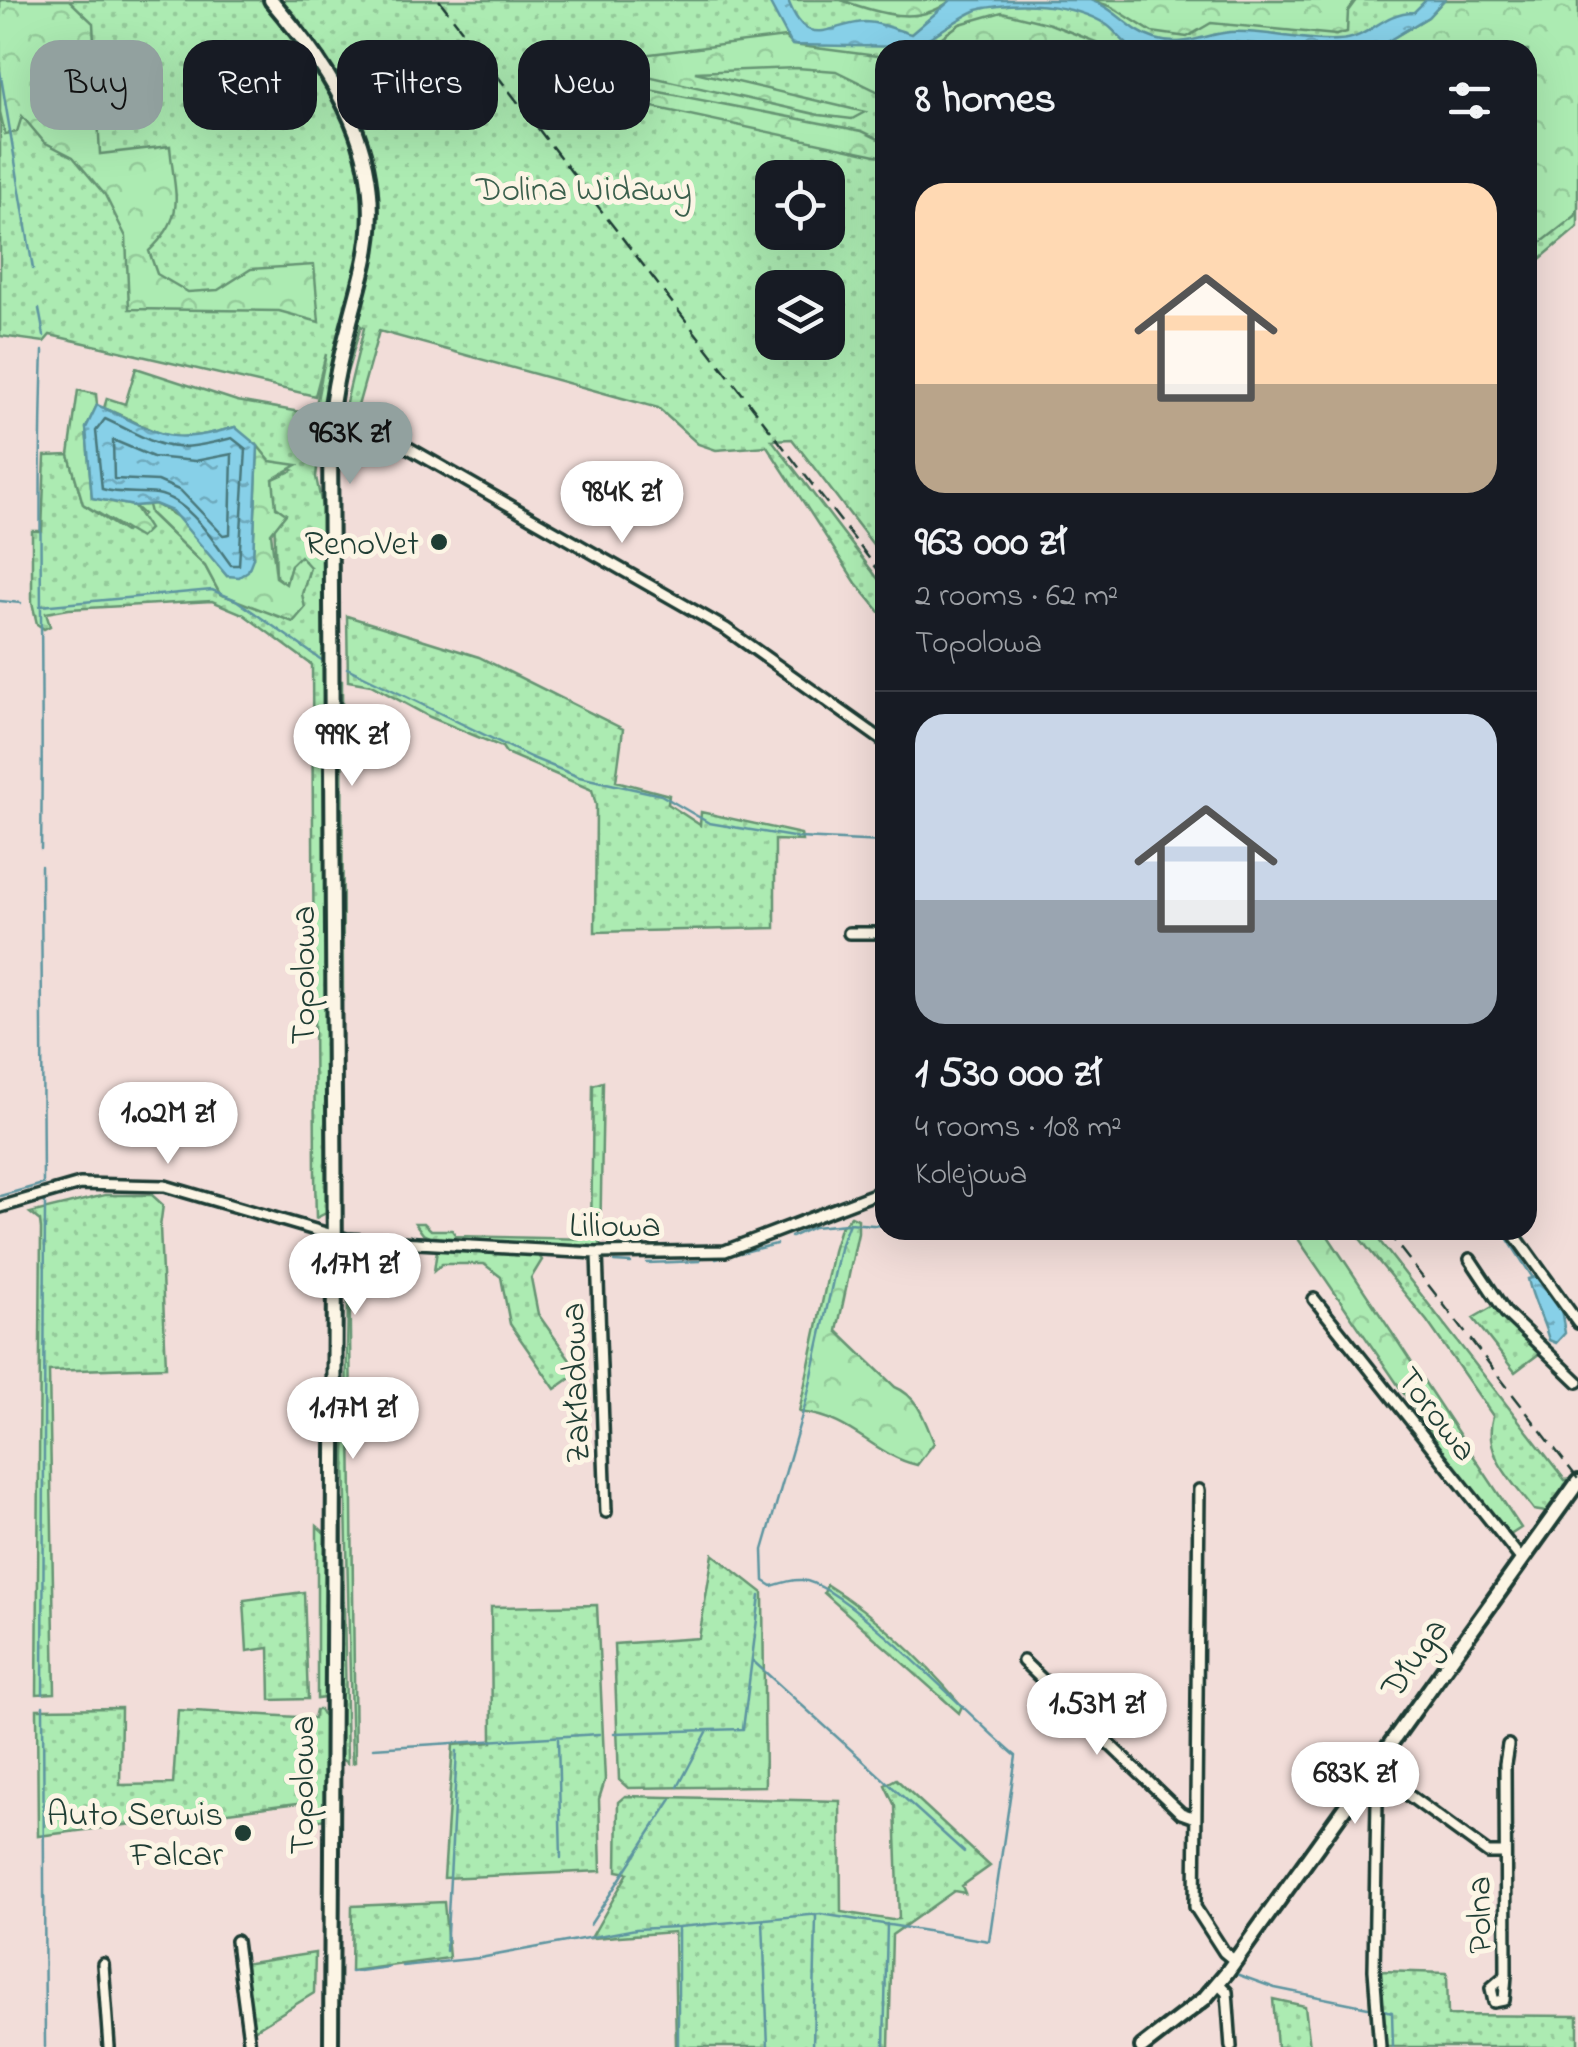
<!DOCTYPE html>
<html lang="en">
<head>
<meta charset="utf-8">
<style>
  :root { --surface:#171b24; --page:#242831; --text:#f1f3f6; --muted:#9ea1a6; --line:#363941; --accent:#92a19f }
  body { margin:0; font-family:"Indie Flower",sans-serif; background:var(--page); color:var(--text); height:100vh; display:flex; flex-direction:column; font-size:38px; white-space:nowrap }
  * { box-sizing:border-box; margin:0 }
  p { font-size:32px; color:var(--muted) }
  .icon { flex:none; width:55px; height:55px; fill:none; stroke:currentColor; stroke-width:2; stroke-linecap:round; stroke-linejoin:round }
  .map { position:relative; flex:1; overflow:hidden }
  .drawer { position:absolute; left:875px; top:40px; width:662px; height:1200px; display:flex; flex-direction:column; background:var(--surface); border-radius:30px; box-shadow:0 10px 40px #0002 }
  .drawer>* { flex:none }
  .guide { position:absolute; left:30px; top:40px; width:695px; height:90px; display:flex; gap:20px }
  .tools { position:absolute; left:755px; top:160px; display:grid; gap:20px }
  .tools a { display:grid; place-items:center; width:90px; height:90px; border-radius:20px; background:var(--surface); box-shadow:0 10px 40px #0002; font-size:50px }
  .price { position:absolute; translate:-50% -85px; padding:0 22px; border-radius:35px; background:#fff; color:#222; font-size:32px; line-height:65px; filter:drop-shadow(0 2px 5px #0008) }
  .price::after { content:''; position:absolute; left:50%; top:60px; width:30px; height:22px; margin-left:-15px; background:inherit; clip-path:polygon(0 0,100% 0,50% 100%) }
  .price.current { background:var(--accent); color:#111 }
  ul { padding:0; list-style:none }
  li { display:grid; align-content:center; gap:20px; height:530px; padding:0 40px }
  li+li { border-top:2px solid var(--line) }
  li span { display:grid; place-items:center; height:310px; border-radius:30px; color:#555 }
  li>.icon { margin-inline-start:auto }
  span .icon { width:180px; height:180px; fill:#fffc; stroke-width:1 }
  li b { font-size:42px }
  h2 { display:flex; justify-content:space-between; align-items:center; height:120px; padding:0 40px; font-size:42px }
  .chip { padding:0 35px; border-radius:30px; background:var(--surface); box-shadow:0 10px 40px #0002; font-size:35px; line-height:90px }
  .chip.current { background:var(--accent); color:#111 }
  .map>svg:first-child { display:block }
  .green { fill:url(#green-dots); stroke:#669473; stroke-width:2.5; fill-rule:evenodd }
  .forest { fill:url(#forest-crowns); stroke:#669473; stroke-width:2.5 }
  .water { fill:url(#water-ripples); stroke:#5d95a0; stroke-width:2.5 }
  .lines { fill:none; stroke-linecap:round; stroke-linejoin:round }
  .shore { stroke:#49787c; stroke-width:2.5 }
  .stream { stroke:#5d95a0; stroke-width:2.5 }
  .street-casing { stroke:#1f3d34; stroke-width:16 }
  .secondary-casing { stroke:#1f3d34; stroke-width:20 }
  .street { stroke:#fcf5e5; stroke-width:9 }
  .secondary { stroke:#fcf5e5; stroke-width:12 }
  .rail { stroke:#1f3d34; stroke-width:2.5; stroke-dasharray:15 8; stroke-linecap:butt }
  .poi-dot { fill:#1f3d34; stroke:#fcf5e5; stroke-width:4 }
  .labels { text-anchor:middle; stroke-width:10; stroke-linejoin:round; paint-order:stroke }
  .park-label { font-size:35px; fill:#3b604d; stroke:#fcf5e5 }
  .poi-label { font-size:35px; fill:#1f3d34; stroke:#fcf5e5; text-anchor:end }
  .street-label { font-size:35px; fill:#1f3d34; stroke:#fcf5e5 }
</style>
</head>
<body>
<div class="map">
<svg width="1578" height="2047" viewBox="0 0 1578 2047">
  <defs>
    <pattern id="green-dots" width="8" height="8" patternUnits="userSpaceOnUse" patternTransform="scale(2.5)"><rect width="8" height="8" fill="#acebb2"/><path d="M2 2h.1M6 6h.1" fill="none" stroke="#94ca9a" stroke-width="1.8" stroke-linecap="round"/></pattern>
    <pattern id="forest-crowns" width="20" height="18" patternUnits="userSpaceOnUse" patternTransform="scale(2.5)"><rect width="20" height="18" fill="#acebb2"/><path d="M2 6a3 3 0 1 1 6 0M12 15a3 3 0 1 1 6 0" fill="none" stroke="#94ca9a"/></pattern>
    <pattern id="water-ripples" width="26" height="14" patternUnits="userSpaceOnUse" patternTransform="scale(2.5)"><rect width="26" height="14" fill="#87d0e8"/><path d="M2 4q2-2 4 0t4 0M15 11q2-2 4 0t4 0" fill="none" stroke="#6eaabd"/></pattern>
  </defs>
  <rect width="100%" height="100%" fill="#f2ddd9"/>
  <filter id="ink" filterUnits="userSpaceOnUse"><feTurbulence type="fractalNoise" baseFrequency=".01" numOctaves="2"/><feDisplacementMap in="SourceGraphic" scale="20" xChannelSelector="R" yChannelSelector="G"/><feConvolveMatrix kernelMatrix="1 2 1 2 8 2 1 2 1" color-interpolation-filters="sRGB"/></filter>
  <g filter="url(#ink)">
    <path class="green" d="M0,0H1578V227L1528,269V50H885V560L792,439L772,440L885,588V618L856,583L767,446L716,450L698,444L658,408L379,331L356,413L344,411L364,328L361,326L339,399L327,396L320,406L316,405L326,354L315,396L50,335L44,342L0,336ZM772,178H828V232H772ZM772,288H828V342H772Z
      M136,368L237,401L311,414L322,424L316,477L324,516L326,1213L316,1218L315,1175L312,665L243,614L212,601L69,609L46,613L50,626L44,629L37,624L32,602V531H42L45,456L69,455L83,504L125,532L143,514L134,506L155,504L150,513L205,566L220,594L254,605L302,594L310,567L291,565L285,585L276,577L273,479L293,470L270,461L235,427C163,448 167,434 104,408L107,398L125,404Z
      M347,616L479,657L623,729L616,781L669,795L668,804L700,825L701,812L801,834L802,841L775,840V928L595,932L596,805L592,790L506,753L502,747L430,717L371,685L348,681Z
      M337,681H342L343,1000H338Z
      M603,1082L600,1247L437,1241L423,1234L415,1223H424L431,1230H452L456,1236L591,1239L593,1085Z
      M105,1195H152L163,1205L160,1227L166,1367L49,1371L55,1693L37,1694L41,1229L40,1221L30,1213Z
      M1353,1230H1371L1565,1480L1570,1479L1545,1512L1534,1510C1512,1481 1482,1454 1493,1416L1427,1321Z
      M349,1247L355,1762L352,1763L345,1458Z
      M437,1250L538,1254L542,1260L531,1278L538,1314L579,1372L555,1389L510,1324L501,1277L484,1264H442L434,1271Z
      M1494,1306L1540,1353L1515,1372L1473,1318Z
      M341,1446L347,1763L338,1757L336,1480Z
      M317,1526L327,1535V1689L324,1698L317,1699Z
      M713,1554L763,1593L765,1786L628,1788L619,1780L614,1644L699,1638Z
      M304,1592L308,1699L270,1700L269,1648L247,1651L244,1600Z
      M597,1605L605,1780L599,1799L601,1871L444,1878L453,1745L492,1742L491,1607Z
      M121,1708L120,1785L173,1784L178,1710L314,1718L316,1710H320L327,1722L325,1819L315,1821L314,1801L38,1836L37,1709Z
      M896,1779L990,1866L962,1886L965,1893L954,1891L892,1935L889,2047H676L674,1932L591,1938L628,1873L617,1871L618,1802L625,1796L840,1801L841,1912L892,1920L899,1919L895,1806L885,1785Z
      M444,1902L449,1958L351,1971L352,1906Z
      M315,1953L314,1993L254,2030L243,1964Z
      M1380,1971L1447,1973L1448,2015L1578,2016V2047H1373L1368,1976Z
      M1273,1999L1305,2006L1310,2047H1277Z"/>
    <path class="forest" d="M0,0H69L93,23L100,154L170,146C174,195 188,214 149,251L157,274L188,292L218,290L251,269L314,265L319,322L279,311L129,309L126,237L105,195L73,157L44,142L22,116L17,132L5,134L0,112Z
      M841,0H951C919,27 877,13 841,0Z
      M1090,0H1356L1348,11L1347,32L1336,35L1211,23L1187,37L1152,32L1110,6Z
      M1444,0H1578V208L1575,216L1528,253V50H1373L1428,17Z
      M1002,12L1050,24L1116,50H924L960,24Z
      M785,37L793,45L885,57V95L836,71L797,68L695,72L865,112L852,119L819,115L643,75L634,56Z
      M644,89L862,131L885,142V157L648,106Z
      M78,390L96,394L97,405L86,428L92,498L134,506L149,529L140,538L83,504L69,455Z
      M258,446L270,461L297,465L273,479L276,507L286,514L271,533L276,577L286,584L291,565L300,556L310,567L302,594L305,608L293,622L220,594L205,566L150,513L148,505L155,504L181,519L227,576L253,558Z
      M851,1216L858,1219V1233L837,1331L895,1387C918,1396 925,1421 934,1443L917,1465C871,1454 854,1418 799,1412L833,1251L840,1228Z
      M1292,1230H1324L1521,1528L1510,1535L1461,1477Z
      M827,1585C878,1617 923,1660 962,1706L959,1713L824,1593Z"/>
    <path class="water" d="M768,0H788C807,52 829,24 865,22C879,22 897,30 911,34L951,0H1090C1116,8 1129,31 1155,39C1184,48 1202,35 1230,32C1266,30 1302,42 1338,40C1371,39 1381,12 1414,12L1426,0H1444L1428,17L1373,50H1136C1123,44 1118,33 1107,25C1073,3 1015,0 977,10C952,21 934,39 908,47L792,45Z
      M97,405C160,432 164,448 235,427L258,446L253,558L248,571L239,577L227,576L172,511L155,504L134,506L92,498L86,428Z
      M1539,1276L1561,1309L1565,1333L1556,1343L1549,1340C1543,1318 1533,1302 1528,1279Z"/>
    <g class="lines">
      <path class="shore" d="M1204,50L1229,42L1333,50
        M105,419C164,446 164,456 232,438L246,449L239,565H231C213,541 189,500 157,494C139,491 121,495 102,489L96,431Z
        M113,440L153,457L195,461L232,454L230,534L223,535L181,491L158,481L114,479Z"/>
      <path class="stream" d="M0,71L33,269
        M39,309L44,336
        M0,601L21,603
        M40,606L212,590L236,600L323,661
        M347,668L530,757L579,777L661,795L709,823L799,838L885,842
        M41,849C44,682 37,518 43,351
        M0,1196L43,1184L41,866
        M1502,1230L1533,1278
        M791,1237L813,1227L847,1224
        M716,1259L776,1244
        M614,1262L631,1263
        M647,1263L700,1261
        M753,1661L964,1852
        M43,1694L45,1200
        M43,1706L45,2047
        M614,1733L743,1729L760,1596
        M558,1739L561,1858
        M373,1748L599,1734
        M678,1787L707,1732
        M763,1921L768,2047
        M590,1925L672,1799
        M446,1951L457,1751
        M402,1966L480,1958L636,1929L676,1927
        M351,1972L389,1967
        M1236,1974L1275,1988L1368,2007
        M1384,2010L1392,2012L1393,2047
        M678,2047V1927L821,1914L989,1941L1016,1756C972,1720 847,1585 802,1580C792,1579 781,1583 772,1586L764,1581L763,1550L807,1398L841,1244L849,1223L885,1226
        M813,2047L816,1916
        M884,2047L887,1924"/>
      <defs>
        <path id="street" d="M331,413L358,419L726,629L885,742
          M849,933H885
          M0,1207L80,1184L165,1186L346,1239L597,1253L725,1251L885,1190
          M1511,1230L1578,1323
          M597,1253L606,1512
          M1470,1259L1506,1313L1578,1382
          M1314,1299L1521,1559
          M1199,1490L1195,1907L1224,1952L1235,1961
          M1023,1661L1181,1813L1195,1818
          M1378,1773L1488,1853H1505
          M236,1941L250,2047
          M103,1964L109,2047
          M1506,1975L1504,2000L1494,2002L1491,1988L1506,1975L1505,1764L1508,1745
          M1218,1983L1227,1992L1231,2047
          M1380,2047L1374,1970L1377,1801L1382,1776"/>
        <path id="secondary" d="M271,0C337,78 389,157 365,263C352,319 333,372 330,429L335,1265L331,2047
          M1142,2047L1204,1999L1227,1972L1578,1482"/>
      </defs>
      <use href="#street" class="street-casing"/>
      <use href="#secondary" class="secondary-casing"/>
      <use href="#street" class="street"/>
      <use href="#secondary" class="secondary"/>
      <path class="rail" d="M439,0L885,579
        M1386,1230L1578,1479"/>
    </g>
  </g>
  <g class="poi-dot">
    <circle cx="439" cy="542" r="10"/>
    <circle cx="243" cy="1833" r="10"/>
  </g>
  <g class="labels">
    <g class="park-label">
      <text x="584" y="200">Dolina Widawy</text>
    </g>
    <g class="poi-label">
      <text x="419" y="554">RenoVet</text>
      <text x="223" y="1825">Auto Serwis<tspan x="223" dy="40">Falcar</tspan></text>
    </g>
    <g class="street-label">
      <text transform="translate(302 975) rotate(-90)" y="12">Topolowa</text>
      <text x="615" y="1236">Liliowa</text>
      <text transform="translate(574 1383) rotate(-92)" y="12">Zakładowa</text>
      <text transform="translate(1438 1413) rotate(52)" y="12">Torowa</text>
      <text transform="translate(1413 1657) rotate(-55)" y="12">Długa</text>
      <text transform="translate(301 1785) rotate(-90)" y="12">Topolowa</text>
      <text transform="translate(1478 1915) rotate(-91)" y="12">Polna</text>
    </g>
  </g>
</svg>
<div class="tools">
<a><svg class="icon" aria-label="locate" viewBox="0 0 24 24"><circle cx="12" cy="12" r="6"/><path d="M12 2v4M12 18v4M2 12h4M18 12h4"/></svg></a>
<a><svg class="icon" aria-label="layers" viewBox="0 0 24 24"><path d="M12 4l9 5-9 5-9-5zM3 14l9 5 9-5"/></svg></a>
</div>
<b class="price current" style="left:350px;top:487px">963K zł</b>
<b class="price" style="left:622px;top:546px">984K zł</b>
<b class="price" style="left:352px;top:789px">999K zł</b>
<b class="price" style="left:168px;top:1167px">1.02M zł</b>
<b class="price" style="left:355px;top:1318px">1.17M zł</b>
<b class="price" style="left:353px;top:1462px">1.17M zł</b>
<b class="price" style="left:1097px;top:1758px">1.53M zł</b>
<b class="price" style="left:1355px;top:1827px">683K zł</b>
<div class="guide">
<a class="chip current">Buy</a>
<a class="chip">Rent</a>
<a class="chip">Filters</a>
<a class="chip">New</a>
</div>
<section class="drawer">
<h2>8 homes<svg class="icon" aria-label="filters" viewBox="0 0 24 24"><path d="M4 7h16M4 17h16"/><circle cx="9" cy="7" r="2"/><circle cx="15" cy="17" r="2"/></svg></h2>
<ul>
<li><span style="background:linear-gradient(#ffd9b3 65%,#b9a48a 0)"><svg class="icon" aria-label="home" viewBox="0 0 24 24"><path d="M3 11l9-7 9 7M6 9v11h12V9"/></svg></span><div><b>963 000 zł</b><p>2 rooms · 62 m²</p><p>Topolowa</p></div></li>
<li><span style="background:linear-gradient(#c9d6e8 60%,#9aa5b1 0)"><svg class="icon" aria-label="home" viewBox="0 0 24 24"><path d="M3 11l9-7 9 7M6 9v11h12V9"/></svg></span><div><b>1 530 000 zł</b><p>4 rooms · 108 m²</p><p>Kolejowa</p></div></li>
</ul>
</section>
</div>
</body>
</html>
